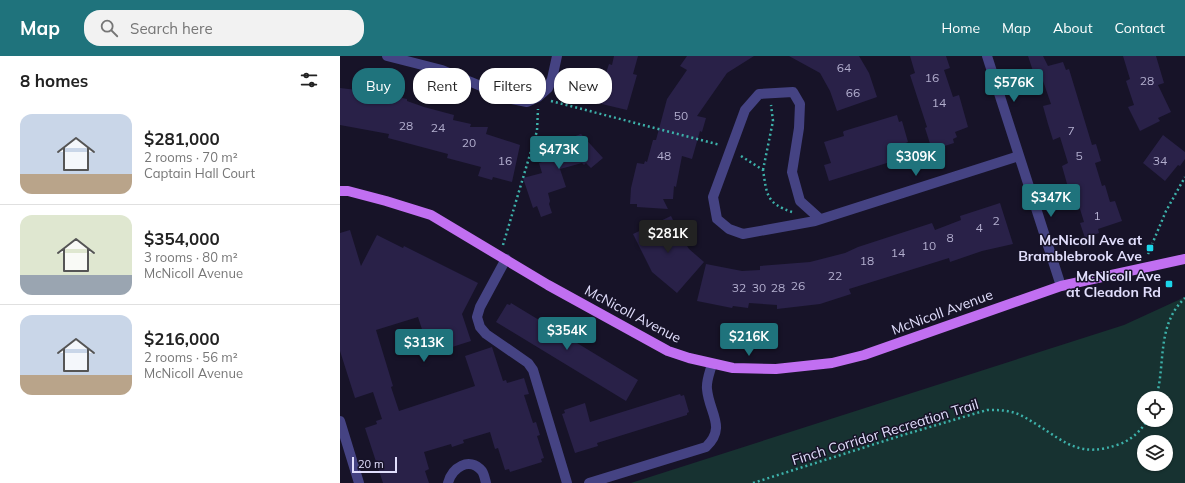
<!DOCTYPE html>
<html lang="en">
<head>
<meta charset="utf-8">
<style>
  :root { --surface:#fff; --page:#f2f2f2; --text:#222; --muted:#767676; --line:#e0e0e0; --accent:#1f737c }
  body { margin:0; font-family:Mulish,sans-serif; background:var(--page); color:var(--text); height:100vh; display:flex; flex-direction:column; font-size:15px; white-space:nowrap }
  * { box-sizing:border-box; margin:0 }
  p { font-size:13px; color:var(--muted) }
  .icon { flex:none; width:22px; height:22px; fill:none; stroke:currentColor; stroke-width:2; stroke-linecap:round; stroke-linejoin:round }
  .map { position:relative; flex:1; overflow:hidden }
  .sheet { display:flex; flex-direction:column; background:var(--surface); width:340px }
  .sheet>* { flex:none }
  .guide { position:absolute; left:12px; top:12px; width:380px; height:36px; display:flex; gap:8px }
  .tools { position:absolute; left:797px; top:335px; display:grid; gap:8px }
  .tools a { display:grid; place-items:center; width:36px; height:36px; border-radius:50%; background:var(--surface); box-shadow:0 1px 3px #0004; font-size:20px }
  .scale { position:absolute; left:12px; bottom:10px; width:45px; box-sizing:border-box; padding-left:4px; border:2px solid #e1defc; border-top:0; font-size:11px; line-height:14px; white-space:nowrap; color:#e1defc; -webkit-text-stroke:3px #171328; paint-order:stroke }
  .price { position:absolute; translate:-50% -34px; padding:0 9px; border-radius:4px; background:var(--accent); color:#fff; font-size:13px; line-height:26px; filter:drop-shadow(0 1px 2px #0008) }
  .price::after { content:''; position:absolute; left:50%; top:24px; width:12px; height:9px; margin-left:-6px; background:inherit; clip-path:polygon(0 0,100% 0,50% 100%) }
  .price.selected { background:#222; color:#fff }
  ul { padding:0; list-style:none }
  li { display:flex; align-items:center; gap:12px; height:100px; padding:0 20px }
  li+li { border-top:1px solid var(--line) }
  li span { display:grid; place-items:center; flex:none; width:112px; height:80px; border-radius:12px; color:#555 }
  li>.icon { margin-inline-start:auto }
  span .icon { width:48px; height:48px; fill:#fffc; stroke-width:1 }
  li b { font-size:17px }
  h2 { display:flex; justify-content:space-between; align-items:center; height:48px; padding:0 20px; font-size:17px }
  .pill { padding:0 14px; border-radius:16px; background:var(--surface); box-shadow:0 1px 3px #0004; font-size:14px; line-height:36px }
  .pill.selected { background:var(--accent); color:#fff }
  header { display:flex; align-items:center; gap:24px; box-sizing:border-box; height:56px; padding:0 20px; background:var(--accent); color:#fff }
  header strong { font-size:19px }
  nav { display:flex; gap:22px; margin-inline-start:auto; font-size:14px }
  .search { width:280px; height:36px; background:var(--page); display:flex; align-items:center; gap:10px; box-sizing:border-box; padding:0 14px; border-radius:16px; color:var(--muted); font-size:15px }
  main { display:flex; flex:1; min-height:0 }
  .map>svg:first-child { display:block }
  .green { fill:#173231; fill-rule:evenodd }
  .building { fill:#292148 }
  .lines { fill:none; stroke-linecap:round; stroke-linejoin:round }
  .path { stroke:#3db1aa; stroke-width:2.5; stroke-dasharray:2 3; stroke-linecap:butt }
  .minor { stroke:#454383; stroke-width:10 }
  .major { stroke:#c16ff1; stroke-width:10 }
  .poi-dot { fill:#1cd5e9; stroke:#171328; stroke-width:1.5 }
  .labels { text-anchor:middle; stroke-width:3; stroke-linejoin:round; paint-order:stroke }
  .number-label { font-size:12px; fill:#b3afcf }
  .poi-label { font-size:14px; font-weight:bold; fill:#e1defc; stroke:#171328; text-anchor:end }
  .street-label { font-size:14px; fill:#e1defc; stroke:#171328 }
</style>
</head>
<body>
<header>
<strong>Map</strong>
<div class="search"><svg class="icon" aria-label="search" viewBox="0 0 24 24"><circle cx="10" cy="10" r="6"/><path d="M15 15l6 6"/></svg>Search here</div>
<nav><a>Home</a><a>Map</a><a>About</a><a>Contact</a></nav>
</header>
<main>
<section class="sheet">
<h2>8 homes<svg class="icon" aria-label="filters" viewBox="0 0 24 24"><path d="M4 7h16M4 17h16"/><circle cx="9" cy="7" r="2"/><circle cx="15" cy="17" r="2"/></svg></h2>
<ul>
<li><span style="background:linear-gradient(#c9d6e8 75%,#b9a48a 0)"><svg class="icon" aria-label="home" viewBox="0 0 24 24"><path d="M3 11l9-7 9 7M6 9v11h12V9"/></svg></span><div><b>$281,000</b><p>2 rooms · 70 m²</p><p>Captain Hall Court</p></div></li>
<li><span style="background:linear-gradient(#dfe7d0 75%,#9aa5b1 0)"><svg class="icon" aria-label="home" viewBox="0 0 24 24"><path d="M3 11l9-7 9 7M6 9v11h12V9"/></svg></span><div><b>$354,000</b><p>3 rooms · 80 m²</p><p>McNicoll Avenue</p></div></li>
<li><span style="background:linear-gradient(#c9d6e8 75%,#b9a48a 0)"><svg class="icon" aria-label="home" viewBox="0 0 24 24"><path d="M3 11l9-7 9 7M6 9v11h12V9"/></svg></span><div><b>$216,000</b><p>2 rooms · 56 m²</p><p>McNicoll Avenue</p></div></li>
</ul>
</section>
<div class="map">
<svg width="845" height="427" viewBox="0 0 845 427">
  <rect width="100%" height="100%" fill="#171328"/>
  <path class="green" d="M845,241V427H291L784,269ZM804,342H826V364H804ZM804,386H826V408H804Z"/>
  <path class="building" d="M274,0H298L293,18L297,19L287,54L249,45L258,16L266,17L269,8L272,9Z
    M347,0H414L387,17L357,60L366,62L362,76L360,75L352,103L342,100L336,131L334,130L333,143H323L328,153L297,151V148H290L291,132L297,107L304,108L305,105L307,106L313,84H316L327,43L347,14L340,10Z
    M449,0H519L529,17L537,41L497,55L490,35L480,17Z
    M570,0H606L610,12L604,14L613,41L619,39L628,71L615,76L617,81L613,83L614,87L592,94L585,72L587,71L570,19L575,17Z
    M688,0H703L708,10L723,6L726,14L729,13L752,89L756,88L761,105L755,107L762,130L765,129L770,146L775,145L782,165L758,173L759,177L745,182L740,167L744,166L736,140L731,142L722,110L728,107L720,81L713,84L708,68L703,50L711,48L702,22L696,24Z
    M783,0H816L824,27L818,29L831,56L818,62L820,65L800,75L788,51L794,49L786,25L790,23Z
    M0,32L34,36L67,43V45L84,51L114,59L113,64L131,68L130,71H148L146,78L180,89L172,126L153,121L152,124L138,120L141,111L107,102L108,98L48,82L49,78L0,69Z
    M557,59L559,66L562,65L568,86L561,89L564,97H561L563,102L489,125L484,109L491,107L484,86L504,80L503,76L504,75Z
    M241,78L263,102L251,112L246,107L244,109L242,107L220,113L226,131L208,137L210,145L209,148L212,157L201,161L197,150L193,152L183,122L202,117L199,107L208,104L204,92Z
    M823,79L845,96V103L840,110L838,109L825,125L803,107Z
    M660,147L673,188L642,195L610,206L609,202L509,233L511,238L480,248L437,253V249L409,247L408,252L393,250L392,252L357,245L366,208L402,215L420,214V210L470,206L505,197L518,191L592,167L595,174L621,164L620,160Z
    M331,160L342,182L349,193L364,206L337,237L312,216L293,178Z
    M10,174L21,210L37,179L63,192L64,190L138,227L122,258L131,285L90,298L78,261L36,274L53,330L51,331L59,355L135,330L125,300L152,291L163,325L166,324L167,327L184,322L189,338L184,339L193,367L196,366L200,379L197,380L204,402L201,403L202,406L170,416L169,413L165,414L158,392L155,393L150,376L123,384L124,387L112,391L111,388L84,396L89,413L85,415L89,427H43L25,372L37,368L36,365L42,363L33,336L15,342L0,295V177Z
    M171,247L298,324L286,345L156,266L167,248L170,249Z
    M340,338L341,340L344,339L349,356L347,357V359L257,387L258,390L235,397L222,358L225,357L224,354L245,347L250,366Z"/>
  <g class="lines">
    <path class="path" d="M211,45L380,89
      M401,100L423,114C427,139 426,147 452,156
      M423,114L433,65L431,49
      M163,189L197,75L198,53
      M808,198L826,155L845,121
      M816,342C826,308 816,269 845,242
      M413,427L563,379L647,354C657,354 666,354 675,357C682,359 689,364 696,368C728,388 740,402 780,388C791,384 802,374 807,364"/>
    <path class="minor" d="M47,0L102,14L172,43L187,46L198,41L208,32L212,23L217,0
      M647,0L721,230
      M480,163L460,145L452,116L459,72L460,48L453,36L419,38L405,54L373,141L377,163L389,173L403,178L475,165L679,100
      M166,203L140,251L137,261L140,271L146,278L188,307L193,314L227,427
      M0,365L19,427
      M108,427C112,412 129,400 142,415C144,418 145,423 146,427
      M249,427L366,391C387,371 369,357 367,333C366,325 370,316 372,308"/>
    <path class="major" d="M0,135H8L46,145L91,159L208,229L328,295L349,302L393,312L436,313L492,307L524,299L721,230L845,203"/>
  </g>
  <g class="poi-dot">
    <rect x="806" y="188" width="8" height="8" rx="2"/>
    <rect x="825" y="224" width="8" height="8" rx="2"/>
  </g>
  <g class="labels">
    <g class="number-label">
      <text x="504" y="16">64</text>
      <text x="592" y="26">16</text>
      <text x="807" y="29">28</text>
      <text x="513" y="41">66</text>
      <text x="599" y="51">14</text>
      <text x="341" y="64">50</text>
      <text x="66" y="74">28</text>
      <text x="98" y="76">24</text>
      <text x="731" y="79">7</text>
      <text x="129" y="91">20</text>
      <text x="324" y="104">48</text>
      <text x="739" y="104">5</text>
      <text x="165" y="109">16</text>
      <text x="820" y="109">34</text>
      <text x="757" y="164">1</text>
      <text x="656" y="169">2</text>
      <text x="639" y="176">4</text>
      <text x="610" y="186">8</text>
      <text x="589" y="194">10</text>
      <text x="558" y="201">14</text>
      <text x="527" y="209">18</text>
      <text x="495" y="224">22</text>
      <text x="458" y="234">26</text>
      <text x="399" y="236">32</text>
      <text x="419" y="236">30</text>
      <text x="438" y="236">28</text>
    </g>
    <g class="poi-label">
      <text x="802" y="189">McNicoll Ave at<tspan x="802" dy="16">Bramblebrook Ave</tspan></text>
      <text x="821" y="225">McNicoll Ave<tspan x="821" dy="16">at Cleadon Rd</tspan></text>
    </g>
    <g class="street-label">
      <text transform="translate(602 256) rotate(-20)" y="5">McNicoll Avenue</text>
      <text transform="translate(293 258) rotate(28)" y="5">McNicoll Avenue</text>
      <text transform="translate(545 376) rotate(-17)" y="5">Finch Corridor Recreation Trail</text>
    </g>
  </g>
</svg>
<div class="tools">
<a><svg class="icon" aria-label="locate" viewBox="0 0 24 24"><circle cx="12" cy="12" r="6"/><path d="M12 2v4M12 18v4M2 12h4M18 12h4"/></svg></a>
<a><svg class="icon" aria-label="layers" viewBox="0 0 24 24"><path d="M12 4l9 5-9 5-9-5zM3 14l9 5 9-5"/></svg></a>
</div>
<div class="scale">20 m</div>
<b class="price" style="left:674px;top:47px">$576K</b>
<b class="price" style="left:219px;top:114px">$473K</b>
<b class="price" style="left:576px;top:121px">$309K</b>
<b class="price" style="left:711px;top:162px">$347K</b>
<b class="price selected" style="left:328px;top:198px">$281K</b>
<b class="price" style="left:227px;top:295px">$354K</b>
<b class="price" style="left:409px;top:301px">$216K</b>
<b class="price" style="left:84px;top:307px">$313K</b>
<div class="guide">
<a class="pill selected">Buy</a>
<a class="pill">Rent</a>
<a class="pill">Filters</a>
<a class="pill">New</a>
</div>
</div>
</main>
</body>
</html>
